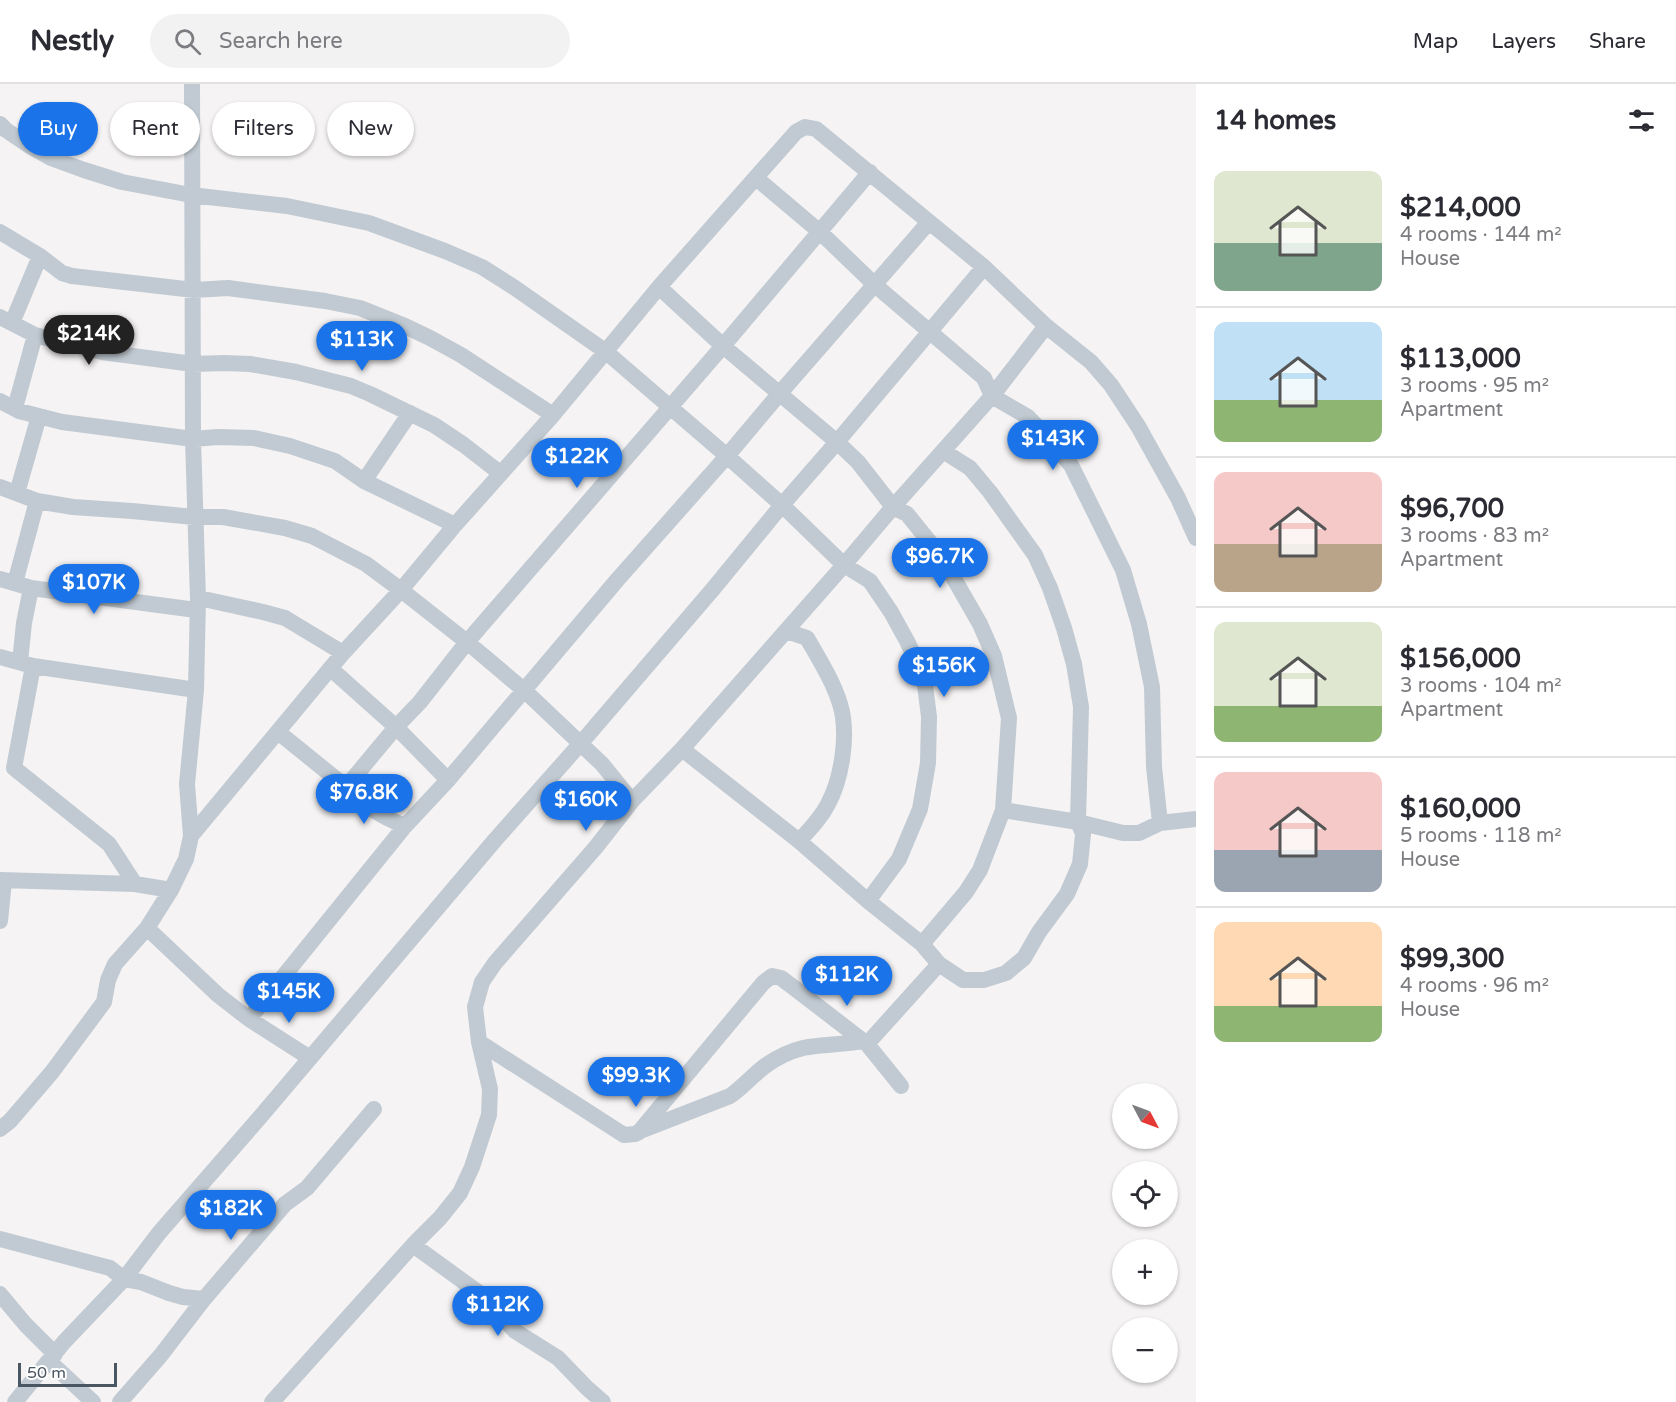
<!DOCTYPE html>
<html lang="en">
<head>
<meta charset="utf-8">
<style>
  :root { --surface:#fff; --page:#f2f2f3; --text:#2b2b33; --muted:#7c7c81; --line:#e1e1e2; --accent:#1a73e8 }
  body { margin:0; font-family:"Varela Round",sans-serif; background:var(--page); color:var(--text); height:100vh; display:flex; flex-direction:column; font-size:22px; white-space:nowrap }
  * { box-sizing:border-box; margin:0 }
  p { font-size:20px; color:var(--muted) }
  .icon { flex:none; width:33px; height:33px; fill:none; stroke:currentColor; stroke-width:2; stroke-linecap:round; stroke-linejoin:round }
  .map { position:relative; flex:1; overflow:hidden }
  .drawer { display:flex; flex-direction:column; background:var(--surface); width:480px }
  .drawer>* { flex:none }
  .top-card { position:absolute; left:18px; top:18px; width:570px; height:54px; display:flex; gap:12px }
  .needle { width:39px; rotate:131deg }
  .fabs { position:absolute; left:1112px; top:999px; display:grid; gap:12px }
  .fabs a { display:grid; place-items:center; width:66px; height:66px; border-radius:50%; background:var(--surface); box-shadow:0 2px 4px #0004; font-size:30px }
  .scale { position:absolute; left:18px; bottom:15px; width:99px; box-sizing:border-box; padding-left:6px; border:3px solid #4a5661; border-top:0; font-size:16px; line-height:21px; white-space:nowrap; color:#4a5661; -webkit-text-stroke:4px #fff; paint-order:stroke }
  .price { position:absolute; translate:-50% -51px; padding:0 14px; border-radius:21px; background:var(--accent); color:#fff; font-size:20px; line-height:39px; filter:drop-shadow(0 2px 3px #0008) }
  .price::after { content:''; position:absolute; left:50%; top:36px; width:18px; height:14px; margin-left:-9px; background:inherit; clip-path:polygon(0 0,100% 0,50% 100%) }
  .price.on { background:#222; color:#fff }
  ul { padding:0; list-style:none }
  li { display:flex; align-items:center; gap:18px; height:150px; padding:0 18px }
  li+li { border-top:2px solid var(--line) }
  li span { display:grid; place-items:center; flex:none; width:168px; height:120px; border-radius:12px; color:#555 }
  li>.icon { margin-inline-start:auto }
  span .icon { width:72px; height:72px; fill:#fffc; stroke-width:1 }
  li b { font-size:26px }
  h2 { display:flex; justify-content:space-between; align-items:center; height:72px; padding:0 18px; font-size:26px }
  .chip { padding:0 21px; border-radius:27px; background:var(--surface); box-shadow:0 2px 4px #0004; font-size:21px; line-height:54px }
  .chip.on { background:var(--accent); color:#fff }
  header { display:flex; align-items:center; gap:36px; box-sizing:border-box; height:84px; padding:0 30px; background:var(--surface); border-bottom:2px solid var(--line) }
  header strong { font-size:28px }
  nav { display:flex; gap:33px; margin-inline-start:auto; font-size:21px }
  .search { width:420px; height:54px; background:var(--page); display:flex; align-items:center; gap:15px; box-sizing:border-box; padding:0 21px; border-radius:33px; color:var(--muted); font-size:22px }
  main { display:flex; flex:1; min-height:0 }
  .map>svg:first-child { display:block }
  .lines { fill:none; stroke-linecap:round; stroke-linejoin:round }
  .street { stroke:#c1cad2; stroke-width:16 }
</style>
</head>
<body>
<header>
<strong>Nestly</strong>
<div class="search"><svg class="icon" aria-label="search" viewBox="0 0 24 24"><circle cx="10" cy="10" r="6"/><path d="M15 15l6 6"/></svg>Search here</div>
<nav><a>Map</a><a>Layers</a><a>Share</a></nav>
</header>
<main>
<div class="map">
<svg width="1196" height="1318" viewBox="0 0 1196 1318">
  <rect width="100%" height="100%" fill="#f5f3f3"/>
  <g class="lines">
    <path class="street" d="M0,40L6,46L28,61L51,74L84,86L122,98L191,111L287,122L369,139L445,167L482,183L515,204L605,267L727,372L782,421L844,481L870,497L891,528L907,557L924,593L929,633L928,679L920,725L899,775L868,817L799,757L682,665
      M756,94L820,148L875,201L984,294L992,312L1028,333L1050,356L1071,381L1123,486L1139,540L1152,603L1154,683L1160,739L1139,749H1123L1078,738
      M0,148L40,172L62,189L72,192L194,206L228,204L325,217L360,224L405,242L430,254L461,271L553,331
      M659,203L723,262L837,358L858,378L893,423L907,430L941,472L980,540L994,572L1009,634L1003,726L980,786L966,808L922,860L868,817
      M0,233L35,251L102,268L193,280L224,279L250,280L296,288L351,302L370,310L434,341L464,361L500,389
      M12,239L40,172
      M0,317L19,327L62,338L193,355L218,353L254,354L290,362L335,377L364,397L455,441
      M15,324L35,251
      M943,367L970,384L990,408L1035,471L1050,504L1064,544L1074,580L1081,623L1078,738L1003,726
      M364,397L410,329
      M0,403L37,417L73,423L132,427L194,433H223L285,444L312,452L366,480L401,506L467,558L525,607L602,680L632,717
      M17,409L39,332
      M0,495L31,504L196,526
      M15,499L37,417
      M198,515L208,516L263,528L285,534L343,569
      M786,547L807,554C819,575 833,597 840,620C849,649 842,694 828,720C821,734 810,745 799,757
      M0,573L33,582L196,606
      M20,578L24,539L31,504
      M33,582L14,684L109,760L135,800
      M331,585L396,643L448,696
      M278,648L346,703L396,643L420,618L467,558L723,262L870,88
      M346,703C365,722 380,732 405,742
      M1160,739L1196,735
      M191,752L343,569L401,506L455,441L553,331L659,203L796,48L805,43L816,45L984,183L1046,242L1091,278L1111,301L1138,342L1178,414L1196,454
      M0,796L135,800L171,806
      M0,837L4,797
      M147,844L218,911L249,935L405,742L448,696L618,495L727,372L780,309L929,138
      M922,860L939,880L963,896H984L1006,889L1024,874L1039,848L1067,810L1080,780L1083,750L1078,738
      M249,935L310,974
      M479,958L624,1051L635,1050L639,1048L763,899L772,892L781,894L793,903L867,960L939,880
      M867,960L901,1002
      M0,1045L10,1037L52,988L104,918L108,896L115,880L147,844L171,806L186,775L191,752L187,700L196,606L198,515L193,355L192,0
      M640,1047L730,1012C743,1003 753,991 765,982C776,974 791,967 803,964C823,960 843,961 863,957
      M0,1155L110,1184L124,1195L141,1198L169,1209L183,1213L204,1215
      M413,1161L482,1211L515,1247L558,1274L587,1304L603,1318
      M0,1210L25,1240L55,1270
      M49,1277L93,1318
      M15,1318L64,1258L124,1195L159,1149L261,1032L495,756L581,659L713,505L782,421L837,358L984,183
      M120,1318L161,1271L204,1215L285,1120L307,1104L374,1025
      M272,1318L413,1161L440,1134L460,1109L472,1083L489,1031L490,1005L479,958L475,923L482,898L495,879L596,763L632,717L682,665L844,481L893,423L992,312L1046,242"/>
  </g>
</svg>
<div class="fabs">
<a><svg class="needle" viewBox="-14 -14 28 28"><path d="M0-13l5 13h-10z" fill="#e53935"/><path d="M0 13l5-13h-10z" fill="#7c7c81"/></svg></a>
<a><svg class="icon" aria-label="locate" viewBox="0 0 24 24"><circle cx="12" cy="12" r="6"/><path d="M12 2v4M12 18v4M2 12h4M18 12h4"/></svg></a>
<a>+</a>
<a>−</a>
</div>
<div class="scale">50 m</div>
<b class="price on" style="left:89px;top:282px">$214K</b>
<b class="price" style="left:362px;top:288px">$113K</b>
<b class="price" style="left:1053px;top:387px">$143K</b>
<b class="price" style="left:577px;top:405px">$122K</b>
<b class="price" style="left:940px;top:505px">$96.7K</b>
<b class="price" style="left:94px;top:531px">$107K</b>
<b class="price" style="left:944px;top:614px">$156K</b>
<b class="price" style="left:364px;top:741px">$76.8K</b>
<b class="price" style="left:586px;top:748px">$160K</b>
<b class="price" style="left:847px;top:923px">$112K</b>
<b class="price" style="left:289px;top:940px">$145K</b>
<b class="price" style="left:636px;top:1024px">$99.3K</b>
<b class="price" style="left:231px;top:1157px">$182K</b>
<b class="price" style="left:498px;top:1253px">$112K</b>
<div class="top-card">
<a class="chip on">Buy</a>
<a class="chip">Rent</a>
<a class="chip">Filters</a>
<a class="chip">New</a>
</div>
</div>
<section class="drawer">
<h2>14 homes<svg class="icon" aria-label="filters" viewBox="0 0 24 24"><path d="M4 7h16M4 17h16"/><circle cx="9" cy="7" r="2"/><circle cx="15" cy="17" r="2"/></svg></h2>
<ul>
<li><span style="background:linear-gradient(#dfe7d0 60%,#7fa58c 0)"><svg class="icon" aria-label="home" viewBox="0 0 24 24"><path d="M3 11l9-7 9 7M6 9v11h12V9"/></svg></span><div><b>$214,000</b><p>4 rooms · 144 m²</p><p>House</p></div></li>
<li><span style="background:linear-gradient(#bfe0f5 65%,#8fb573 0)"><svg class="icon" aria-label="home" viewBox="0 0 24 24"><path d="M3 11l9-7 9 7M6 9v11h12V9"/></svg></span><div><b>$113,000</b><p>3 rooms · 95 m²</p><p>Apartment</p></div></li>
<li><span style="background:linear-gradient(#f6c9c9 60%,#b9a48a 0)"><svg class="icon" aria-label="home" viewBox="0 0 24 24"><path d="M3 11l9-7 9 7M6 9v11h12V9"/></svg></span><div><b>$96,700</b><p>3 rooms · 83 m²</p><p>Apartment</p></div></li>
<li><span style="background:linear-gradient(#dfe7d0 70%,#8fb573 0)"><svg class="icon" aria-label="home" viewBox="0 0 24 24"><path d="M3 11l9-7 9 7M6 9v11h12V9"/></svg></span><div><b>$156,000</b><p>3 rooms · 104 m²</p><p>Apartment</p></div></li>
<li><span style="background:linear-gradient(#f6c9c9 65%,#9aa5b1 0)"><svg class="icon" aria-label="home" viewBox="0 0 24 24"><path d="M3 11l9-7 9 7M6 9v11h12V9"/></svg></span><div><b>$160,000</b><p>5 rooms · 118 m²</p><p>House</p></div></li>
<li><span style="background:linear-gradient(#ffd9b3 70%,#8fb573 0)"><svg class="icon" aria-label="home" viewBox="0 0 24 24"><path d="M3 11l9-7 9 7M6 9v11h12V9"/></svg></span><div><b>$99,300</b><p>4 rooms · 96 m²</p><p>House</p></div></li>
</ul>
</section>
</main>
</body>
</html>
